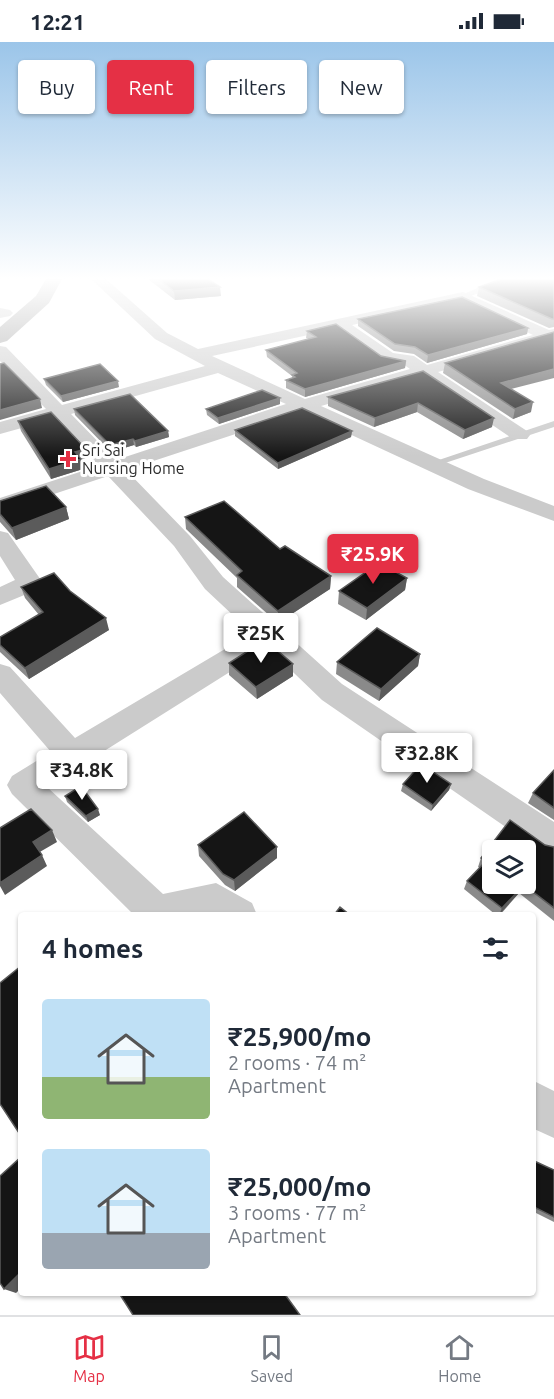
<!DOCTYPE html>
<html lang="en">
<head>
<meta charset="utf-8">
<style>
  :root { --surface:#fff; --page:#f2f2f3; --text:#1f2937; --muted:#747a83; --line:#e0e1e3; --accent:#e53045 }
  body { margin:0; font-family:Ubuntu,sans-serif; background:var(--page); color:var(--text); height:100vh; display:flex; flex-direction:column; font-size:22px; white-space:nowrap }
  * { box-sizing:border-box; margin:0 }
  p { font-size:20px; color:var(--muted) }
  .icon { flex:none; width:33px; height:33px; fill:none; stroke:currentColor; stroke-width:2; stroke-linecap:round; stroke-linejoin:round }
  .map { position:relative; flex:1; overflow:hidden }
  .drawer { position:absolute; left:18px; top:870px; width:518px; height:384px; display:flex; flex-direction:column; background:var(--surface); border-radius:6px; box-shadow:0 2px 4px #0004 }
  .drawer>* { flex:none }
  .hud { position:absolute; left:18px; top:18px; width:519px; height:54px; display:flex; gap:12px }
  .fabs { position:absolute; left:482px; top:798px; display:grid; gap:12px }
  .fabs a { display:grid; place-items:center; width:54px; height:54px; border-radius:6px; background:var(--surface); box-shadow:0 2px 4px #0004; font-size:30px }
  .price { position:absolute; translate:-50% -51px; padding:0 14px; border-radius:6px; background:#fff; color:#222; font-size:20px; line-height:39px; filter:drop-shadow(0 2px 3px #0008) }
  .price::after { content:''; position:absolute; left:50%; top:36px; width:18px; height:14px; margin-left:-9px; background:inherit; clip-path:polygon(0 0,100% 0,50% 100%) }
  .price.current { background:var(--accent); color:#fff }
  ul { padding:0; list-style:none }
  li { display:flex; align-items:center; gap:18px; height:150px; padding:0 24px }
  li span { display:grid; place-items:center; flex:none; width:168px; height:120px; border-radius:6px; color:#555 }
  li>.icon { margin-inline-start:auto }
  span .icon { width:72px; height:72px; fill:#fffc; stroke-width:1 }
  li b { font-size:26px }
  h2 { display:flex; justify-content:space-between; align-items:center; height:72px; padding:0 24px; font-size:26px }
  .chip { padding:0 21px; border-radius:6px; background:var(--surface); box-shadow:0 2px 4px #0004; font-size:21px; line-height:54px }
  .chip.current { background:var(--accent); color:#fff }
  .status { display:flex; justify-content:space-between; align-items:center; height:42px; padding:0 30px; background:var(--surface); direction:ltr }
  .status svg { height:16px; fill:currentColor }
  .tab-bar { display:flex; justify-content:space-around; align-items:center; height:84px; border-top:2px solid var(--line); background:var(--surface); font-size:16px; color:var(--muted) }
  .tab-bar a { display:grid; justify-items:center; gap:3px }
  .tab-bar .current { color:var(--accent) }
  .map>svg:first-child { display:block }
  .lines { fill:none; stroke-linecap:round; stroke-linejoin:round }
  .service { fill:#cbcbcb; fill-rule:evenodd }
  .minor { fill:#cbcbcb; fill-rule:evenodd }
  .trunk { fill:#9e9e9e; fill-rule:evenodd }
  .wall { fill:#8a8a8a }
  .shaded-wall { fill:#5b5b5b }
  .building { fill:#151515; stroke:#5b5b5b; stroke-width:1.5; fill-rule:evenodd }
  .poi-dot { fill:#e53045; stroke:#fff; stroke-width:2 }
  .labels { text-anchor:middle; stroke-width:6; stroke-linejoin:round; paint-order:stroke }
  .far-poi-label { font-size:16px; fill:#2e2e2e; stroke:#fff; text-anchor:start }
</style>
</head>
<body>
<div class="status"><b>12:21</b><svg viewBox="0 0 49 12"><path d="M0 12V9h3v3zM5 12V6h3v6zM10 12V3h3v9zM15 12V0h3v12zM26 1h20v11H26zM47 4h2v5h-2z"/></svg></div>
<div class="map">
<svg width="554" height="1273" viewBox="0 0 554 1273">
  <rect width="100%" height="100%" fill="#fff"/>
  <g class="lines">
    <path class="service" d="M508,237H524L499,243L466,256L459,254L494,239Z
      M554,379V385L436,424L427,422Z"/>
    <path class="minor" d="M91,237H106L167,291L198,307L463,250L549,288L554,287V297L438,330L527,389L530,393L527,397H513L422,335L321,364L484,437L554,464V479L468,447L302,370L126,428L190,494L223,535L342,642L554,780V814L542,810L322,658L268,606L47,745L163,852L216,841L252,861L257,873H134L12,752L7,743L12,734L51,710L0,651V622L10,625L75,696L252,591L205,547L174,504L108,434L0,470V456L98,424L54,377L0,392V380L46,367L0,319V304L6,305L62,363L205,324L155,297ZM461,259L533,293L427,323L414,314L393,311L352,283ZM336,287L382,319L403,322L410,327L305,357L212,314ZM218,331L286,362L116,418L71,372Z
      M0,266L10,268L13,271L10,274L0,276Z
      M0,489L8,491L43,541L39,547L0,563V545L15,538L0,514Z
      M532,1038L554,1049V1096L532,1086Z"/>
    <path class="trunk" d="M46,237H62L49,261L7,299L0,301V285L36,254Z"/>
  </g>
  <path class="wall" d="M148,237H208L221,254L175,258Z
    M554,237V285L549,286L477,254L479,245Z
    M358,277L528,286L527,292L427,321L414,312L394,309L358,284Z
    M307,289L381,314L406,319L405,326L305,355L286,346V338L292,336V334L267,315L266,308L309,297L306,296Z
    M445,321L511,347L531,370L513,377L443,331Z
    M423,329L492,385L463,397L417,370L374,385L328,364V355Z
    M44,337L119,345L63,360L46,343Z
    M280,356V362L219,382L207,373L206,367Z
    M74,367L168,389L169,395L136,405L134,403L111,410L75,373Z
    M18,379L86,407L88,416L81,418L83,427L51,437L21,389Z
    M235,388L352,389L351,395L278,427L235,394Z
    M0,459L66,465L69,477L16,498L0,480Z
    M185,475L280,507L331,534L330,547L278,581L237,545V536L186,487Z
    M407,536L405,548L366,578L338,562L339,549Z
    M21,545L70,549L109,588L29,637L0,610V595L39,573L25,556Z
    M420,612L418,624L379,659L336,632L337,620Z
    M229,621L293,634L257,657L229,633Z
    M554,728V778L528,761L533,751Z
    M403,742H451L449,748L431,769L401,749Z
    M65,754L100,773L88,780L67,760Z
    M198,803L277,816L235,849L225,843L199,814Z
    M545,803L554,805V879L519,851L500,873H496L464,847L467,839L480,826L478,825L481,816Z
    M532,1118L554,1128V1180L532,1169Z"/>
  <path class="shaded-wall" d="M220,245L221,254L175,258L174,249Z
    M528,286L527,292L427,321L428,313Z
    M406,319L405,326L305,355V347Z
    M554,327V336L499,350L501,341Z
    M118,339L119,345L63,360L61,354Z
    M280,356V362L219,382L218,376Z
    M40,357L42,366L0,378V368Z
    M533,360L531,370L513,377L515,367Z
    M418,361L417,370L374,385L375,376Z
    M494,376L492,385L463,397L465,388Z
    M168,389L169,395L136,405L135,399Z
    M352,389L351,395L278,427V421Z
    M133,397L134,403L111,410L110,403Z
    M86,407L88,416L81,418L83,427L51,437L49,427L75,410Z
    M66,465L69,477L16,498L12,486Z
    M331,534L330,547L278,581V569Z
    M407,536L405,548L366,578L367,566Z
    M106,576L109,588L29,637L25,626Z
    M420,612L418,624L379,659L381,647Z
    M293,622V634L257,657L256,645Z
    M451,742L449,748L431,769L433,763Z
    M98,767L100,773L88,780L86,774Z
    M52,788L57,800L38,811L33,800Z
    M277,805V816L235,849L234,838Z
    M42,813L47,824L5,853L0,844V841Z
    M524,843L519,851L499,873L502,866Z
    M21,1230V1246L16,1251L4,1247Z"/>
  <path class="building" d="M158,237H208L220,245L174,249Z
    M501,237H554V277H552L479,245Z
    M462,255L528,286L428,313L415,305L395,302L358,277Z
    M336,282L381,314L406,319L305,347L286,338L295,335L292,333L297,331L266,308L316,295L307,289Z
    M554,290V327L501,341L533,360L515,367L445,321Z
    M4,321L40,357L0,368V322Z
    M100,322L118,339L61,354L44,337Z
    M423,329L494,376L465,388L418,361L375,376L328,355Z
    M262,348L280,356L218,376L206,367Z
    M130,352L168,389L135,399L133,397L110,403L74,367Z
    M302,366L352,389L278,421L235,388Z
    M51,370L86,407L75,410L81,417L49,427L18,379Z
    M46,444L66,465L12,486L0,472V459Z
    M224,459L280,507L285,504L331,534L278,569L237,533L242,529L185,475Z
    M379,521L407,536L367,566L339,549Z
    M54,531L70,549L106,576L25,626L0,603V595L43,570L21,545Z
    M377,586L420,612L381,647L337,620Z
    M265,598L293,622L256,645L229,621Z
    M421,722L451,742L433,763L403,742Z
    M554,728V766L533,751Z
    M81,744L98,767L86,774L65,754Z
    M31,767L52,788L33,800L42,813L0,841V786Z
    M244,770L277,805L234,838L223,832L198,803Z
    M510,778L545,803L554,805V866L524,843L502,866L467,839L486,819L481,816ZM492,808H525V842H492Z
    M340,865L350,873H334Z
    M21,924V1094L0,1062V941Z
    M21,1115V1230L4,1247L0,1241V1134Z
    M532,1118L554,1128V1175L532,1164Z
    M119,1251H284L300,1273H133Z"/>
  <linearGradient id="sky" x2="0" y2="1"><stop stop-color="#9bc5e9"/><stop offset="0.57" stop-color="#fff"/><stop offset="1" stop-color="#fff" stop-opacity="0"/></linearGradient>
  <rect width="554" height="415" fill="url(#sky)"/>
  <path class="poi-dot" d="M65 408h6v6h6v6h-6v6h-6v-6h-6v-6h6z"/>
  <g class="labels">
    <g class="far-poi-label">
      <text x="82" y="414">Sri Sai<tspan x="82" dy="18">Nursing Home</tspan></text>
    </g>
  </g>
</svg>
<div class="fabs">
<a><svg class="icon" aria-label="layers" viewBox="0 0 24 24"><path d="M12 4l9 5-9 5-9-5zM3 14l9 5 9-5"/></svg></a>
</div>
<b class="price current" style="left:373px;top:543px">₹25.9K</b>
<b class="price" style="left:261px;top:622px">₹25K</b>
<b class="price" style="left:427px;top:742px">₹32.8K</b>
<b class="price" style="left:82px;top:759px">₹34.8K</b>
<div class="hud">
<a class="chip">Buy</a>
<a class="chip current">Rent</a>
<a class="chip">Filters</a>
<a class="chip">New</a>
</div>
<section class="drawer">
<h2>4 homes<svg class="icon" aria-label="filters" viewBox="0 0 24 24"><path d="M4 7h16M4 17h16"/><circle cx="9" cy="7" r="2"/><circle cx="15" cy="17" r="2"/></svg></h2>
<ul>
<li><span style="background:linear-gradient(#bfe0f5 65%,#8fb573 0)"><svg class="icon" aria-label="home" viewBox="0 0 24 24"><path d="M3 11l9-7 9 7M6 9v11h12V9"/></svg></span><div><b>₹25,900/mo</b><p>2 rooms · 74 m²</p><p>Apartment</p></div></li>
<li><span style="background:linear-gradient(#bfe0f5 70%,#9aa5b1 0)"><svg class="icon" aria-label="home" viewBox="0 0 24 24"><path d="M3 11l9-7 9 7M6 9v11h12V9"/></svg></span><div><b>₹25,000/mo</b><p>3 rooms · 77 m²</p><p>Apartment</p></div></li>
</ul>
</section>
</div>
<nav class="tab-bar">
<a class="current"><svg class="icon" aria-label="map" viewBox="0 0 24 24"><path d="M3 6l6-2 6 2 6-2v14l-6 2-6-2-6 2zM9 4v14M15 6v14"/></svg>Map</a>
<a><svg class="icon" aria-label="saved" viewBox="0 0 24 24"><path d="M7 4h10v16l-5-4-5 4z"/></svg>Saved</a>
<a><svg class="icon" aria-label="home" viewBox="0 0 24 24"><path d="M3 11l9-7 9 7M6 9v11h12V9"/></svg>Home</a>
</nav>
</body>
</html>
